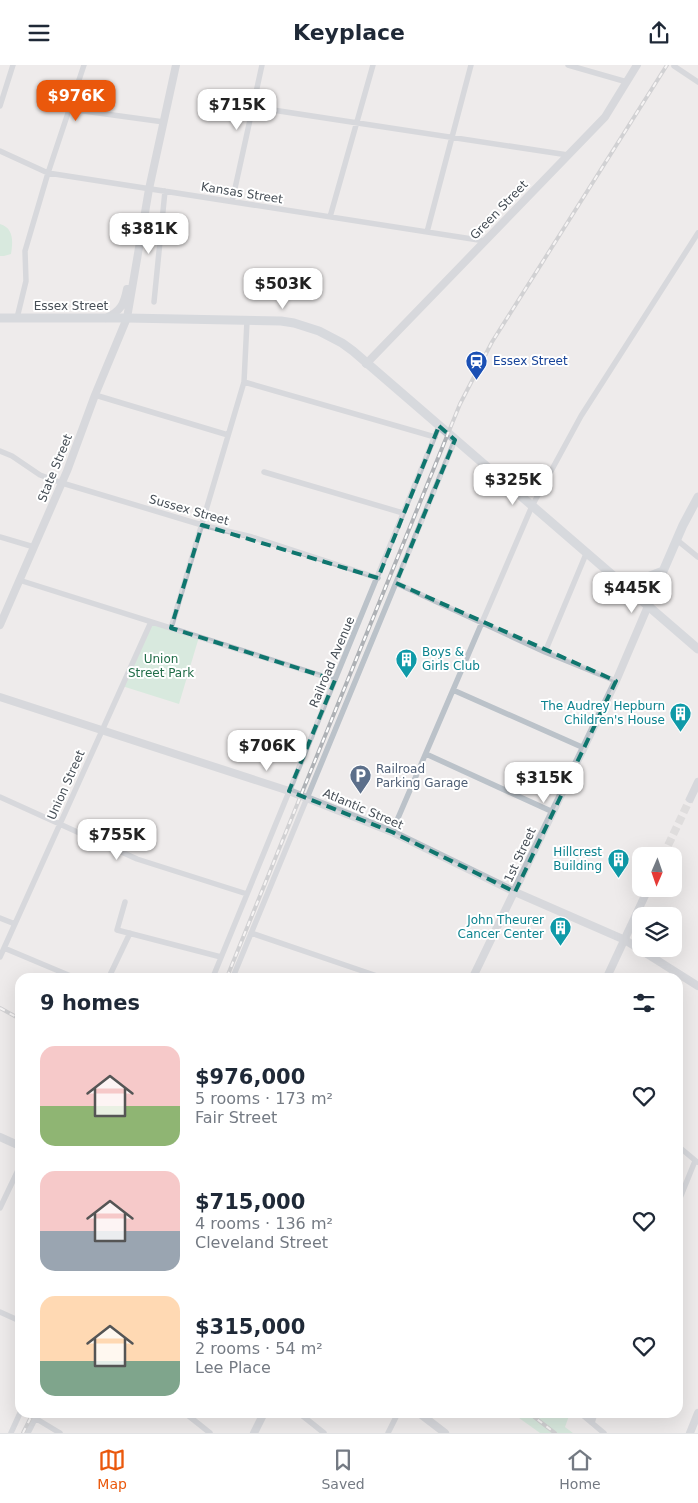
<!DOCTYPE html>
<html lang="en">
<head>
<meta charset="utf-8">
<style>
  :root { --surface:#fff; --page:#f2f2f3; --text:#1f2937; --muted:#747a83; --line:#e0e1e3; --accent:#ea580c }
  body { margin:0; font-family:"DejaVu Sans",sans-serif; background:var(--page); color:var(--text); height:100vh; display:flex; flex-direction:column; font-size:19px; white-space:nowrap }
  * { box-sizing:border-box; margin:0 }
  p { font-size:16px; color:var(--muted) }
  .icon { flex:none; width:28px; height:28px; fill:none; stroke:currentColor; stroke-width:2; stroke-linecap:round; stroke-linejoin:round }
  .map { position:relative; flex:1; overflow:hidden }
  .drawer { position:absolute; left:15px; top:908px; width:668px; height:445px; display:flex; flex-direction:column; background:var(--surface); border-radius:15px; box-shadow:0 5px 20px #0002 }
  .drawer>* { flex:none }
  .needle { width:32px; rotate:182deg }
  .tools { position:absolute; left:632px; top:782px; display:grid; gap:10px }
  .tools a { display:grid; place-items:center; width:50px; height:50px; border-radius:10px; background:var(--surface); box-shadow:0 5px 20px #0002; font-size:25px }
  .price { position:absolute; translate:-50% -42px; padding:0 11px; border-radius:10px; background:#fff; color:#222; font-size:16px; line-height:32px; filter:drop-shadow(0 1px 2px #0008) }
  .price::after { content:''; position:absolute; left:50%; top:30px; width:15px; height:11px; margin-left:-8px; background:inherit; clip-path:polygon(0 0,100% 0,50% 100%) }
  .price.on { background:var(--accent); color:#fff }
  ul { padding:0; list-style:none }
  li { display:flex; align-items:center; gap:15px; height:125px; padding:0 25px }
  li span { display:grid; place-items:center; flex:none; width:140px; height:100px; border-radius:15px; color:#555 }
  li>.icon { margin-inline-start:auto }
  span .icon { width:60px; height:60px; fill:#fffc; stroke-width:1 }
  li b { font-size:21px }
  h2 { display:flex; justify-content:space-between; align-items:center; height:60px; padding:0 25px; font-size:21px }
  header { display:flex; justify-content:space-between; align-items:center; height:65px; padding:0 25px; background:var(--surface); font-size:22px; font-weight:600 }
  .menu { display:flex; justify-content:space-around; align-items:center; height:70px; border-top:1px solid var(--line); background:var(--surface); font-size:14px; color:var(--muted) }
  .menu a { display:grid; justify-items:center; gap:2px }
  .menu .on { color:var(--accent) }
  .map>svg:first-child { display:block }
  .green { fill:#bde7ce }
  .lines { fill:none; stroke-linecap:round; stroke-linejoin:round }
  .tertiary-tunnel { stroke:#cccccd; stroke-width:8; stroke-dasharray:8 4; stroke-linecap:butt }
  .minor { stroke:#bbc2c9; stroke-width:5.5 }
  .tertiary { stroke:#bbc2c9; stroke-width:8 }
  .secondary { stroke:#bbc3cd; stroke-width:9 }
  .rail-casing { stroke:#aeb1b5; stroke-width:4 }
  .rail { stroke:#fff; stroke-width:2; stroke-dasharray:5.5; stroke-linecap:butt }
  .marked { fill:none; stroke:#0f766e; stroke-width:4; stroke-dasharray:10 6; stroke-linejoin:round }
  .labels { text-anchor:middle; stroke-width:4; stroke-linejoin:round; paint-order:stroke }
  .street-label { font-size:12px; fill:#464e56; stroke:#fff }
  .transit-label { font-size:12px; fill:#164399; stroke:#fff; text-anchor:start }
  .culture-label { font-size:12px; fill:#0d838f; stroke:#fff; text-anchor:end }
  .park-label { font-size:12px; fill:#216d48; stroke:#fff }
  .service-label { font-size:12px; fill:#4e5e75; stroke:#fff; text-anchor:start }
</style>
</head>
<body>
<header><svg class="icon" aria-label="menu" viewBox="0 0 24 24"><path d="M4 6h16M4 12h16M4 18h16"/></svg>Keyplace<svg class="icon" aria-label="share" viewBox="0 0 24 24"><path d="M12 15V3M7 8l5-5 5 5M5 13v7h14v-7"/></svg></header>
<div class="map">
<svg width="698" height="1368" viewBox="0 0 698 1368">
  <rect width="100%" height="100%" fill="#eeebeb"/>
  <path class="green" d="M0,159C14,163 13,177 11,189L4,191H0Z
    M151,557L199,572L179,639L122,621Z
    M512,1348H570L565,1362L573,1368H540Z"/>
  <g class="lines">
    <path class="tertiary-tunnel" d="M663,791L690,734"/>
    <path class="minor" d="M568,0L627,17
      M674,1L698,17
      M0,41L13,0
      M253,42L568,90
      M69,44L164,57
      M0,86L48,108L485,176
      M232,137L262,0
      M330,152L373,0
      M427,167L471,0
      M154,237L165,126
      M17,253L26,216L25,186L48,108L84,0
      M244,317L435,372
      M95,330L228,370
      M0,386L12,391L40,410L62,418L202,460L252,472L378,513
      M264,407L403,448
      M0,472L34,482
      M677,475L698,492
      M19,515L335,615
      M396,518L545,587L616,616
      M171,563L244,317L247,256
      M545,587L586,489
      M453,625L584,683
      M426,689L553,747
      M0,732L137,794L247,829
      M392,767L532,441L581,351L698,168
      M125,837L117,865L221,892
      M0,853L15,859
      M251,868L380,912
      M4,883L73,912
      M0,892L151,557
      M109,912L130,868
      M213,912L439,361
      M233,912L455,375
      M678,1081L697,1097
      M678,1138L695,1096
      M0,1143L20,1101
      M0,1247L20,1256
      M185,1348L210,1368
      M299,1348L324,1368
      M580,1348L604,1368
      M35,1353L60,1368
      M592,1358L595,1348
      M11,1368L20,1348
      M28,1368L38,1348
      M388,1368L398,1348"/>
    <path class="tertiary" d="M106,253C121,246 124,239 127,224
      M366,299L605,52L637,0
      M0,560L67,406L95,330L127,253L149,124L176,0
      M0,632L289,726L392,767L515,827L625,875L698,921
      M690,734L698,717
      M473,912L616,616L648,541
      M607,912L648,824
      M0,1072L20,1081
      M419,1348L445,1368
      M254,1368L264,1348
      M690,1368L698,1348"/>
    <path class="secondary" d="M0,253H127L281,256L294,258L319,266L342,278L353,286L698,584
      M616,513L640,515L663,506
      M648,541L683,460L698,432"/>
    <defs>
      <path id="rail" d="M227,912L460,339L492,277L667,0
        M0,943L20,954
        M529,1348L555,1368
        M23,1368L33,1348"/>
    </defs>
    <use href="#rail" class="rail-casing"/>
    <use href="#rail" class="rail"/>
  </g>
  <path d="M0 0H698V1368H0ZM439,361L455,375L396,518L616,616L515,827L392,767L289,726L335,615L171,563L202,460L378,513Z" fill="#eeebeb" fill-opacity=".55" fill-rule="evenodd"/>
  <path class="marked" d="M439,361L455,375L396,518L616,616L515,827L392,767L289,726L335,615L171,563L202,460L378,513Z"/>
  <defs>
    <symbol id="station-pin" viewBox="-11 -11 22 30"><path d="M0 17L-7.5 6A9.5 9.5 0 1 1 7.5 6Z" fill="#1a4fb4" stroke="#fff"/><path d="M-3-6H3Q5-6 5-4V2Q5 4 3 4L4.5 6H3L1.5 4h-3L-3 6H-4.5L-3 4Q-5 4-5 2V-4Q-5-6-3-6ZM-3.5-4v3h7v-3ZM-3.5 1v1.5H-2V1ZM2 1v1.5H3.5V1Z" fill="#fff"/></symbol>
    <symbol id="building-pin" viewBox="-11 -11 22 30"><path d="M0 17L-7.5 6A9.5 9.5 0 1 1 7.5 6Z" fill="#0f9aa8" stroke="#fff"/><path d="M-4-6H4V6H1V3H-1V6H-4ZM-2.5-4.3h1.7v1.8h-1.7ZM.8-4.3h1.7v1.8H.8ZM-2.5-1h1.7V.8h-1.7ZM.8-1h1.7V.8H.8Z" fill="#fff"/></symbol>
    <symbol id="parking-pin" viewBox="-11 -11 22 30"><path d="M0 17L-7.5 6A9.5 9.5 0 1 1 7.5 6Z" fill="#5c6f8a" stroke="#fff"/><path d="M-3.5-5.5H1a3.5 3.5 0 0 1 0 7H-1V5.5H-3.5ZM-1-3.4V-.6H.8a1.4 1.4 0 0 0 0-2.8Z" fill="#fff"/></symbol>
  </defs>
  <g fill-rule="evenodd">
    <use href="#station-pin" x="464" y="284" width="25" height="34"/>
    <use href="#building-pin" x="394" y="582" width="25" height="34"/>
    <use href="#building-pin" x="668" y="636" width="25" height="34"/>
    <use href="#parking-pin" x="348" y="698" width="25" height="34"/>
    <use href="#building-pin" x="606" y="782" width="25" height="34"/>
    <use href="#building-pin" x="548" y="850" width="25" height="34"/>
  </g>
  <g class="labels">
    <g class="street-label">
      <text transform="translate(242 128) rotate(9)" y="4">Kansas Street</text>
      <text transform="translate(499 145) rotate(-46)" y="4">Green Street</text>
      <text x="71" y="245">Essex Street</text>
      <text transform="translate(55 403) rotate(-68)" y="4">State Street</text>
      <text transform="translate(189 445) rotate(16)" y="4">Sussex Street</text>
      <text transform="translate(332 597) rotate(-67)" y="4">Railroad Avenue</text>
      <text transform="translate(66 720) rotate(-66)" y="4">Union Street</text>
      <text transform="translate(363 744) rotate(23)" y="4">Atlantic Street</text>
      <text transform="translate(520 790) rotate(-65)" y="4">1st Street</text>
    </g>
    <g class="transit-label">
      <text x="493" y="300">Essex Street</text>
    </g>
    <g class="culture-label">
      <text x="422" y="591" text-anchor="start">Boys &amp;<tspan x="422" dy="14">Girls Club</tspan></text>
      <text x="665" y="645">The Audrey Hepburn<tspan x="665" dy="14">Children's House</tspan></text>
      <text x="602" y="791">Hillcrest<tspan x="602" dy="14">Building</tspan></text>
      <text x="544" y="859">John Theurer<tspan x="544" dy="14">Cancer Center</tspan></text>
    </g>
    <g class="park-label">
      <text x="161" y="598">Union<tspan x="161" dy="14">Street Park</tspan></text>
    </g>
    <g class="service-label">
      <text x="376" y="708">Railroad<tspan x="376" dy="14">Parking Garage</tspan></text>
    </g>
  </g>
</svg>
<div class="tools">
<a><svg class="needle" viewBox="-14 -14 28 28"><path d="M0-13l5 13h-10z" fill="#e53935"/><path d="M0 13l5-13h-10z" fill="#747a83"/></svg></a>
<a><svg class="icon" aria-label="layers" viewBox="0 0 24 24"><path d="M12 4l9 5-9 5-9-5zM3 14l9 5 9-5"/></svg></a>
</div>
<b class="price on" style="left:76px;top:57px">$976K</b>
<b class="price" style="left:237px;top:66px">$715K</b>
<b class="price" style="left:149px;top:190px">$381K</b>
<b class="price" style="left:283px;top:245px">$503K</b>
<b class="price" style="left:513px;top:441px">$325K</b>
<b class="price" style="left:632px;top:549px">$445K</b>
<b class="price" style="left:267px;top:707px">$706K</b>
<b class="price" style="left:544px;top:739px">$315K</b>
<b class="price" style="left:117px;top:796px">$755K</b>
<section class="drawer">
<h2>9 homes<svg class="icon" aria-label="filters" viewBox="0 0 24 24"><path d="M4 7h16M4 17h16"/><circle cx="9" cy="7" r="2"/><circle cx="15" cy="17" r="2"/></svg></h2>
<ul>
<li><span style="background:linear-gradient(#f6c9c9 60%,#8fb573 0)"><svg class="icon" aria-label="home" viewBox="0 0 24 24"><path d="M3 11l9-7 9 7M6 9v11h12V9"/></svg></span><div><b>$976,000</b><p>5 rooms · 173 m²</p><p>Fair Street</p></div><svg class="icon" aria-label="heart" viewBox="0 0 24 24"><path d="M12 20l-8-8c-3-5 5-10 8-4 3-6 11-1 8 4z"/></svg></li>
<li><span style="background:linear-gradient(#f6c9c9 60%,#9aa5b1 0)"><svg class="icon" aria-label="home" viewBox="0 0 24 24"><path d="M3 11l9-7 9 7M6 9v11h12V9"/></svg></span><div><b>$715,000</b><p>4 rooms · 136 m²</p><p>Cleveland Street</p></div><svg class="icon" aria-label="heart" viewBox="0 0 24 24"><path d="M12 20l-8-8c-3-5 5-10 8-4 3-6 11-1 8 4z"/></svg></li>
<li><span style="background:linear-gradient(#ffd9b3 65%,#7fa58c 0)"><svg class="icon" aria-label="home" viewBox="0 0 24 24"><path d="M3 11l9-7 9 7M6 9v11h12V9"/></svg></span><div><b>$315,000</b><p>2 rooms · 54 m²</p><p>Lee Place</p></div><svg class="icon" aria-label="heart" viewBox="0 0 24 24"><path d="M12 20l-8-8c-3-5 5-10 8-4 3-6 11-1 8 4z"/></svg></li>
</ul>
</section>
</div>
<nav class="menu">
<a class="on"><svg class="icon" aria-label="map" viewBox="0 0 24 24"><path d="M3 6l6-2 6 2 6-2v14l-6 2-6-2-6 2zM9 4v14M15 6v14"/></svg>Map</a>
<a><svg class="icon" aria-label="saved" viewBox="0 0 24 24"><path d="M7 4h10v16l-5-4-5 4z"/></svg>Saved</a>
<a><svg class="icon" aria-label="home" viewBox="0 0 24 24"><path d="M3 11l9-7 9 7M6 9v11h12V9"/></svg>Home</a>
</nav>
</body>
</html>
